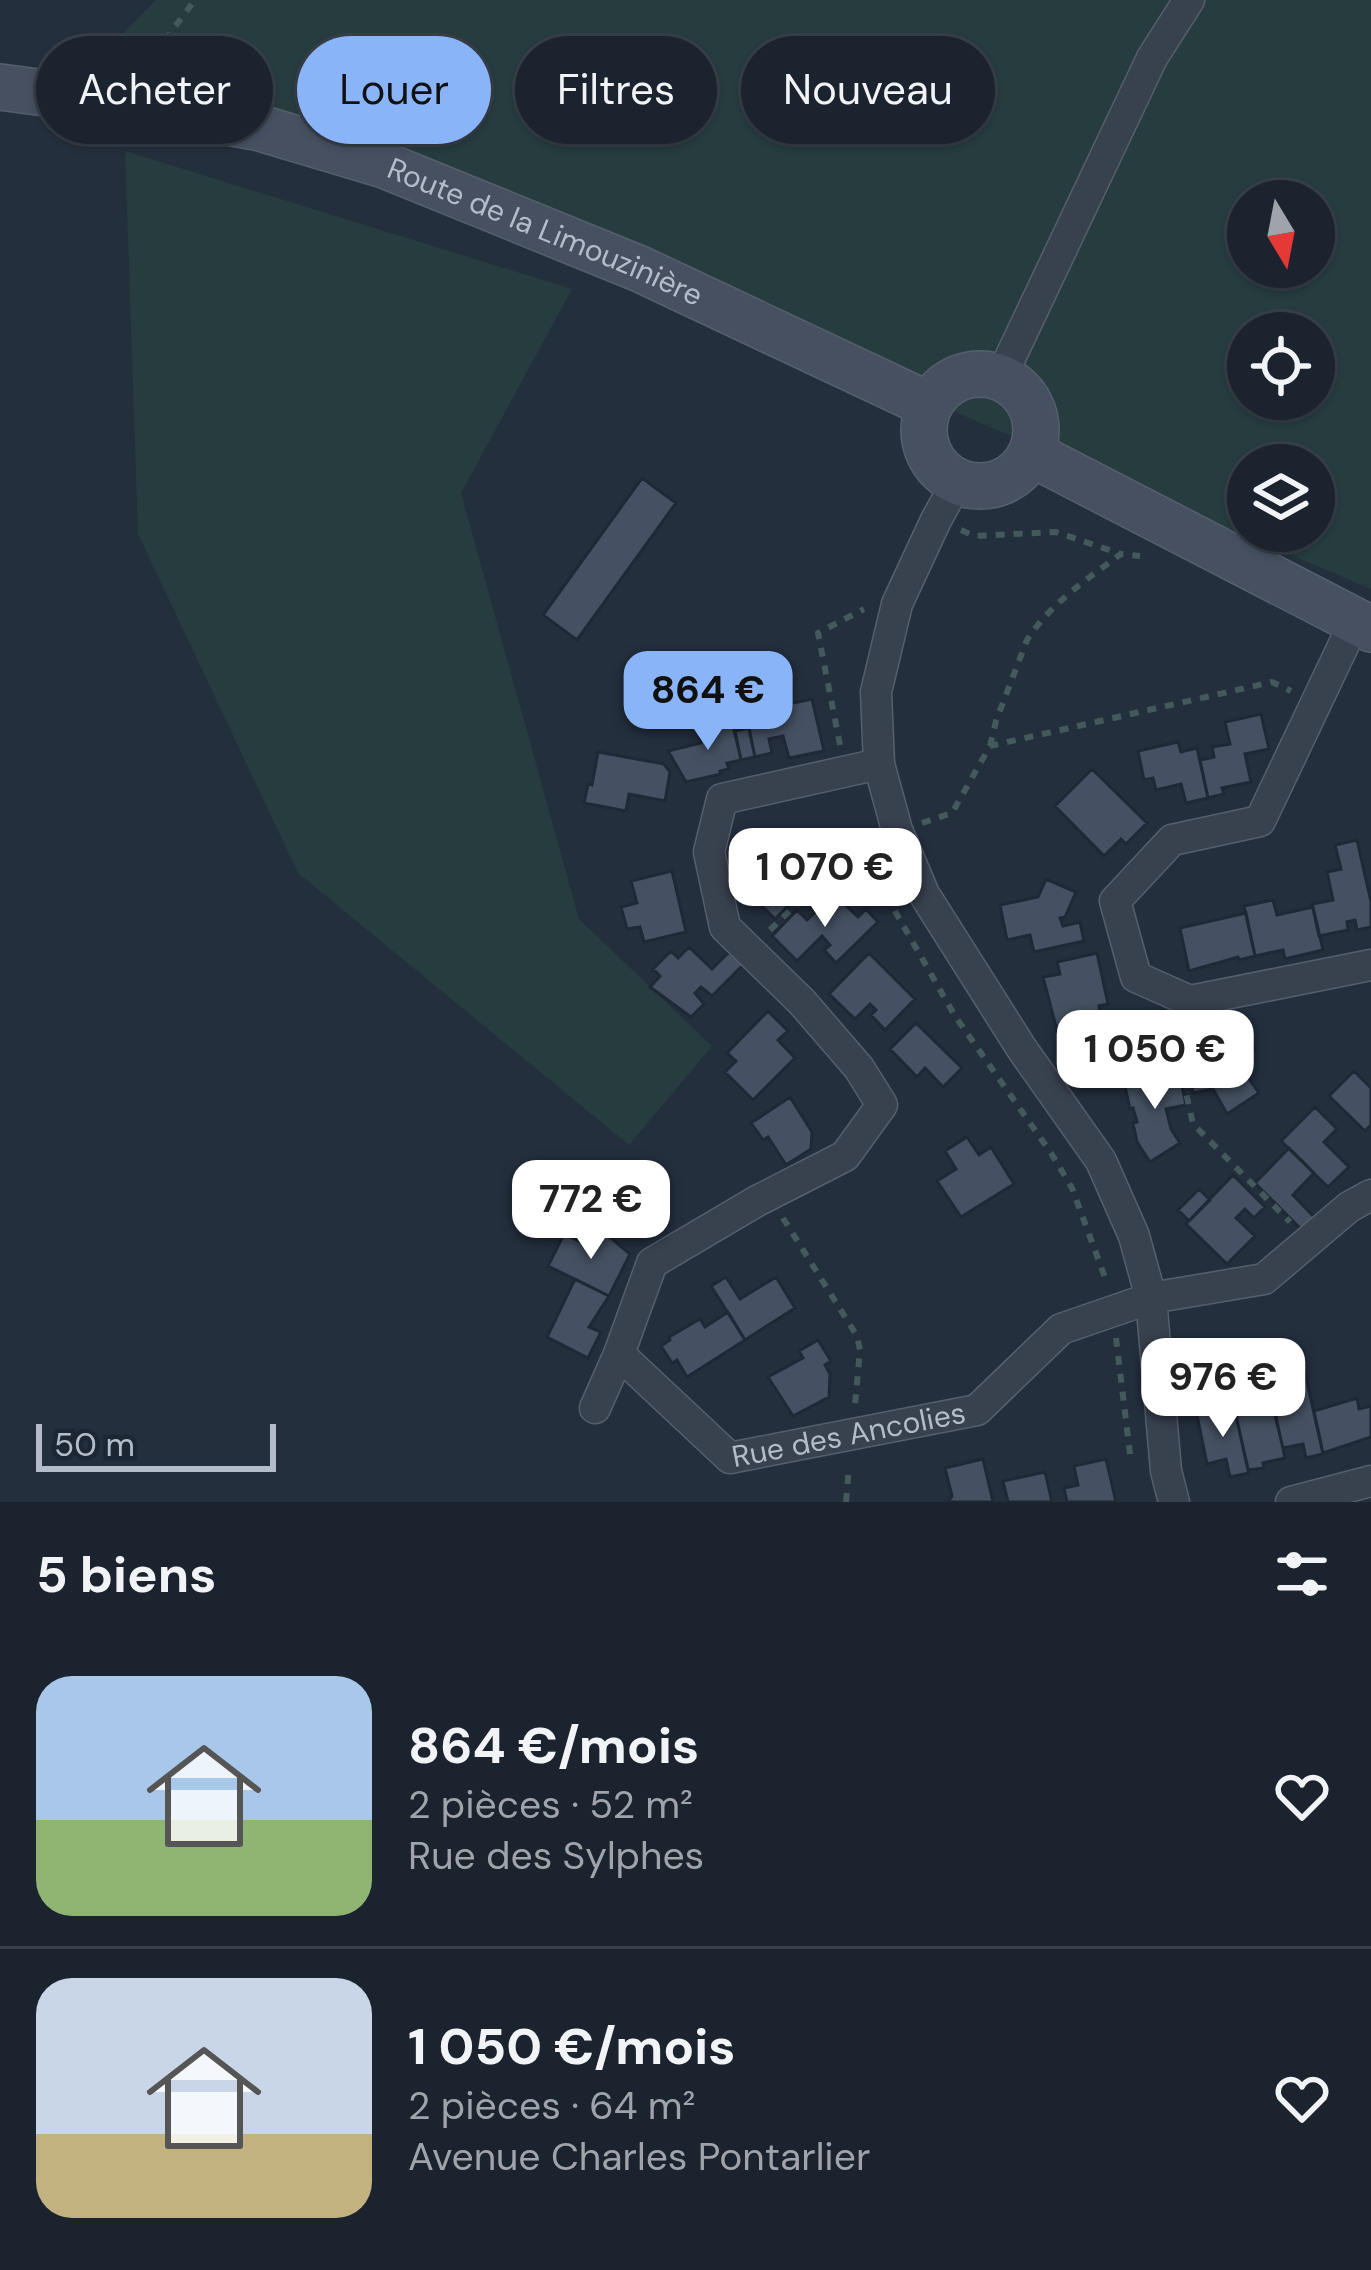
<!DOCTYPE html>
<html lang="fr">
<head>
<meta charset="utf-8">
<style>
  :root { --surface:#1b232e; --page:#242b36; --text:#f1f3f6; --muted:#a0a4aa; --line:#39404a; --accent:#8ab4f8 }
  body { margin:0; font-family:"DM Sans",sans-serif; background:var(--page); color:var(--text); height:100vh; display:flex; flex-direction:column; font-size:45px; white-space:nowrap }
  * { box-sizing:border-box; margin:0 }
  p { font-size:39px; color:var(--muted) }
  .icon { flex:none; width:66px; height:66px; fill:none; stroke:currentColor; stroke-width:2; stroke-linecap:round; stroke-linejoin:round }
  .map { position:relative; height:1502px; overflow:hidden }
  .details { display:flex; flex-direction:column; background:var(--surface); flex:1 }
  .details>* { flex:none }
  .hud { position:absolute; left:36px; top:36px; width:1299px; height:108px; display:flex; gap:24px }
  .needle { width:78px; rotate:170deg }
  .fabs { position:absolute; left:1227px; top:180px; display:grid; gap:24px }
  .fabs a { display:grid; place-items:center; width:108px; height:108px; border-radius:50%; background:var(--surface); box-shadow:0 3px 9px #0004,0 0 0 3px var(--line); font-size:60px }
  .scale { position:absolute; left:36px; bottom:30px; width:240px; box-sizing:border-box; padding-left:12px; border:6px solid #b4bcc9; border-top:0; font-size:33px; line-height:42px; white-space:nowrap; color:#b4bcc9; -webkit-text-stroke:9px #1d2633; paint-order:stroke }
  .price { position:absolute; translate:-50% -102px; padding:0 27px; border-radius:24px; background:#fff; color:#222; font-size:39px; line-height:78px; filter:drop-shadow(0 3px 6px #0008) }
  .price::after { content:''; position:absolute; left:50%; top:72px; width:36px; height:27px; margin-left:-18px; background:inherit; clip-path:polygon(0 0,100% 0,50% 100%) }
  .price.active { background:var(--accent); color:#111 }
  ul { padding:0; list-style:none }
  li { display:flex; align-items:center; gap:36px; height:300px; padding:0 36px }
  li+li { border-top:3px solid var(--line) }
  li span { display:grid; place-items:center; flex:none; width:336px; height:240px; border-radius:36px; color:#555 }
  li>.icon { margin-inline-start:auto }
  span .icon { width:144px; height:144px; fill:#fffc; stroke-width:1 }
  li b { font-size:51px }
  h2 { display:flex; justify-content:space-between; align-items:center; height:144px; padding:0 36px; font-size:51px }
  .chip { padding:0 42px; border-radius:54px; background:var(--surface); box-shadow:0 3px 9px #0004,0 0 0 3px var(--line); font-size:42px; line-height:108px }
  .chip.active { background:var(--accent); color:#111 }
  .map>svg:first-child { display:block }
  .green { fill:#263c3f; fill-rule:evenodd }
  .building { fill:#455162; stroke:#1f2835; stroke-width:3 }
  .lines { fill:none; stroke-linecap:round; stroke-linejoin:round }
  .street-casing { stroke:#565f6c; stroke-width:33 }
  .secondary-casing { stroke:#565f6c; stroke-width:48 }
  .path { stroke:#44595c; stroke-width:6; stroke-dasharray:9 9; stroke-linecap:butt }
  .street { stroke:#38414e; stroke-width:30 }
  .secondary { stroke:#465061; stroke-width:45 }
  .labels { text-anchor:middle; stroke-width:9; stroke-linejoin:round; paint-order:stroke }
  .street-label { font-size:30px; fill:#b4bcc9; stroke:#1d2633 }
</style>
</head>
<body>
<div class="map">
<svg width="1371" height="1502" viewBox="0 0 1371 1502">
  <rect width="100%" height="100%" fill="#242f3e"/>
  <path class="green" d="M156,0H1371V589L106,51ZM1248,201H1314V267H1248ZM1248,333H1314V399H1248ZM1248,465H1314V531H1248Z
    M125,151L572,289L461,493L579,919L712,1046L629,1145L298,873L138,534Z"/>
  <path class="building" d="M642,478L676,503L577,640L543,615Z
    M781,692L784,705L812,699L824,751L789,758L783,736L769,739L772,753L755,757L743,701Z
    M1261,714L1269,749L1245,754L1251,782L1222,788L1224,794L1208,798L1200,760L1214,757L1212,747L1230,744L1225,722Z
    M732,721L741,760L727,763L729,769L720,771L721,774L686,782L668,751L701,743L698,728Z
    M749,728L755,757L741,760L735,731Z
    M1178,742L1181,752L1197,748L1208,798L1186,803L1181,784L1156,790L1153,778L1144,780L1138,751Z
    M598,752L664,764L670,772L665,801L629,794L626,811L584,803L588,784L592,785Z
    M1092,769L1147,823L1126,844L1121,839L1104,856L1055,806Z
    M1357,840L1371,902V927L1357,930L1355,920L1347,922L1348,930L1319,936L1312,904L1333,900L1327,872L1341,869L1335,845Z
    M766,848L789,870L800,859L818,876L775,919L758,902L767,893L744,870Z
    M672,871L686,932L644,942L640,927L627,929L621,907L637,903L631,881Z
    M1046,879L1076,892L1065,917L1060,918L1063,926L1080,922L1084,941L1034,952L1030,935L1007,940L1000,905L1038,897Z
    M834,894L858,917L866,909L878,922L836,963L824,950L830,945L822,936L797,961L772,936L797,910L807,920Z
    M1273,900L1277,915L1313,907L1323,950L1285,959L1283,950L1255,956L1244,906Z
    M1246,913L1255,956L1239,960L1238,957L1189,971L1180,928Z
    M689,947L712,969L729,952L743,965L712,996L701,987L695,993L704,1004L691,1017L650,987L660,976L653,969L671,951L678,958Z
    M869,953L915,999L885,1030L871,1015L876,1010L870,1004L855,1019L829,994Z
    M1097,953L1108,1004L1099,1006L1105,1032L1060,1042L1043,977L1060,974L1057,962Z
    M768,1011L788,1031L778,1040L795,1058L753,1100L725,1072L736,1061L727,1053Z
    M916,1023L962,1068L943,1087L925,1068L917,1077L890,1049Z
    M1249,1025L1255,1050L1243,1053L1250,1080L1259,1093L1227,1114L1213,1089L1193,1093L1186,1060L1206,1056L1207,1060L1219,1057L1214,1033Z
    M1354,1071L1371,1088V1125L1365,1131L1329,1096Z
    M1179,1072L1186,1105L1166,1109L1171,1129L1180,1143L1150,1162L1137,1142L1133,1123L1137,1122L1133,1108L1130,1109L1124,1082L1159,1074L1160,1079L1176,1075L1175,1073Z
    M790,1097L812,1132L811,1149L786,1165L768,1137L763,1140L751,1123Z
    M1315,1107L1337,1129L1324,1142L1349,1167L1328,1187L1281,1141Z
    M967,1137L979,1155L991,1147L1014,1184L961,1217L937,1181L956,1169L945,1151Z
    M1289,1148L1314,1173L1293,1195L1316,1219L1304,1232L1255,1183Z
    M1233,1175L1265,1207L1254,1218L1245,1209L1236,1218L1255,1236L1227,1264L1186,1224Z
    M1199,1189L1210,1200L1189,1221L1178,1210Z
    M605,1233L630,1254L609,1296L548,1266L564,1234L593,1248Z
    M726,1277L740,1299L776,1277L795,1308L745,1340L711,1286Z
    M575,1279L609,1296L589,1327L601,1332L588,1358L547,1337Z
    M728,1312L745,1340L687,1377L677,1360L672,1363L661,1346L670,1340L669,1337L700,1319L705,1327Z
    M818,1340L831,1361L825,1365L830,1374L829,1397L793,1416L768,1377L803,1358L799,1351Z
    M1305,1373L1323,1454L1306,1458L1303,1444L1283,1448L1270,1394L1285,1391L1282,1378Z
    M1357,1398L1359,1409L1371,1406V1437L1323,1453L1314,1411Z
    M1272,1399L1285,1458L1263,1463L1264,1468L1248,1470L1234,1407Z
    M1234,1407L1249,1473L1230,1477L1226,1459L1207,1464L1197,1415Z
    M983,1459L993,1502H951L949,1500L952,1496L945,1468Z
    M1106,1459L1116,1502H1067L1064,1488L1078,1485L1074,1466Z
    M1045,1472L1052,1502H1008L1003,1481Z"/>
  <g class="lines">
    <defs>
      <g id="street">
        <path d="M1001,377L1152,58L1189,0"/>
        <path d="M957,482L936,520L897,604L876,692L879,764L897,830L924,894L1022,1049L1101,1161L1134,1236L1151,1298L1166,1471L1174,1502"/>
        <path d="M1355,621L1260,821L1172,840L1115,901L1136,977L1190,1001L1371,965"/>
        <path id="s1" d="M619,1354L730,1458L977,1410L1061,1329L1151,1298L1264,1279L1349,1207L1371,1195"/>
        <path d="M595,1408L619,1354L652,1263L757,1201L845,1156L882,1105L859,1068L802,1002L725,927L709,852L722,799L879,764"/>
        <path d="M1291,1502L1371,1481"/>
      </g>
      <g id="secondary">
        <path id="s2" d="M0,87L122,103L260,128L384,165L640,269L929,405"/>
        <circle cx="980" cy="430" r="56"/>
        <path d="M1032,454L1371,629"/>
      </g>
    </defs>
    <use href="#street" class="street-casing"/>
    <use href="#secondary" class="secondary-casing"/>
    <path class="path" d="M143,69L195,0
      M961,530L974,536L1056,532L1121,554
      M840,745L818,633L864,609
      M990,746L996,721L1027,640C1050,604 1087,579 1121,554L1140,556
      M922,823L952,813L990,746L1272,682L1291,691
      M866,845L888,899L955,1016L1051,1153L1072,1188L1107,1283
      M770,930L824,877L845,849L870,840
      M1171,1025L1193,1124L1290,1222
      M783,1218L857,1336L860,1350L855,1405
      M1116,1338L1131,1462
      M846,1502L849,1466"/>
    <use href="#street" class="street"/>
    <use href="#secondary" class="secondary"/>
  </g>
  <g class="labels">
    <g class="street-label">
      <text dy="10" stroke="none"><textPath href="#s2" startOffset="567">Route de la Limouzinière</textPath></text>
      <text dy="10" stroke="none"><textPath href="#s1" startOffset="273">Rue des Ancolies</textPath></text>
    </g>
  </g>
</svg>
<div class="fabs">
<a><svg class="needle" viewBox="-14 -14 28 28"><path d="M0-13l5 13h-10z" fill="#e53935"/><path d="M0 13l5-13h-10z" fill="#a0a4aa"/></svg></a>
<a><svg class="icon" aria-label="locate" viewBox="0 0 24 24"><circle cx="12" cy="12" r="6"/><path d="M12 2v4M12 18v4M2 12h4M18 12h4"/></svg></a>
<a><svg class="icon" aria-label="layers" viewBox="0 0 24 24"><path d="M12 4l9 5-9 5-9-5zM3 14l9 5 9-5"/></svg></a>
</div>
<div class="scale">50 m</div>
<b class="price active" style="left:708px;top:753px">864 €</b>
<b class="price" style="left:825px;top:930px">1 070 €</b>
<b class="price" style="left:1155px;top:1112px">1 050 €</b>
<b class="price" style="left:591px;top:1262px">772 €</b>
<b class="price" style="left:1223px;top:1440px">976 €</b>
<div class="hud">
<a class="chip">Acheter</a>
<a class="chip active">Louer</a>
<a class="chip">Filtres</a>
<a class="chip">Nouveau</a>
</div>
</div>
<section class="details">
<h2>5 biens<svg class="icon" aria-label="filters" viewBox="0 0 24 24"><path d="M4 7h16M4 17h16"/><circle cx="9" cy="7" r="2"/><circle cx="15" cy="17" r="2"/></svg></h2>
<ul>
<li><span style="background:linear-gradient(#a9c7e8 60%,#8fb573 0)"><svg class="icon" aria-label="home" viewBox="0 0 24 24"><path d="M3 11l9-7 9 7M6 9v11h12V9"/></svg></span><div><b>864 €/mois</b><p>2 pièces · 52 m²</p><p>Rue des Sylphes</p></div><svg class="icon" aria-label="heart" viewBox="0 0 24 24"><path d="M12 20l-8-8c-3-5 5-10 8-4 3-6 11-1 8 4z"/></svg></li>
<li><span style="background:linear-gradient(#c9d6e8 65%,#c2b280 0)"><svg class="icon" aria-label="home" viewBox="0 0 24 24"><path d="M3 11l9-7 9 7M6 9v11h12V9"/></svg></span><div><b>1 050 €/mois</b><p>2 pièces · 64 m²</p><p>Avenue Charles Pontarlier</p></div><svg class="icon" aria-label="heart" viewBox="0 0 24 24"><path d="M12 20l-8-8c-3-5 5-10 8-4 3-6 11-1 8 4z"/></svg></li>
</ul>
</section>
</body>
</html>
